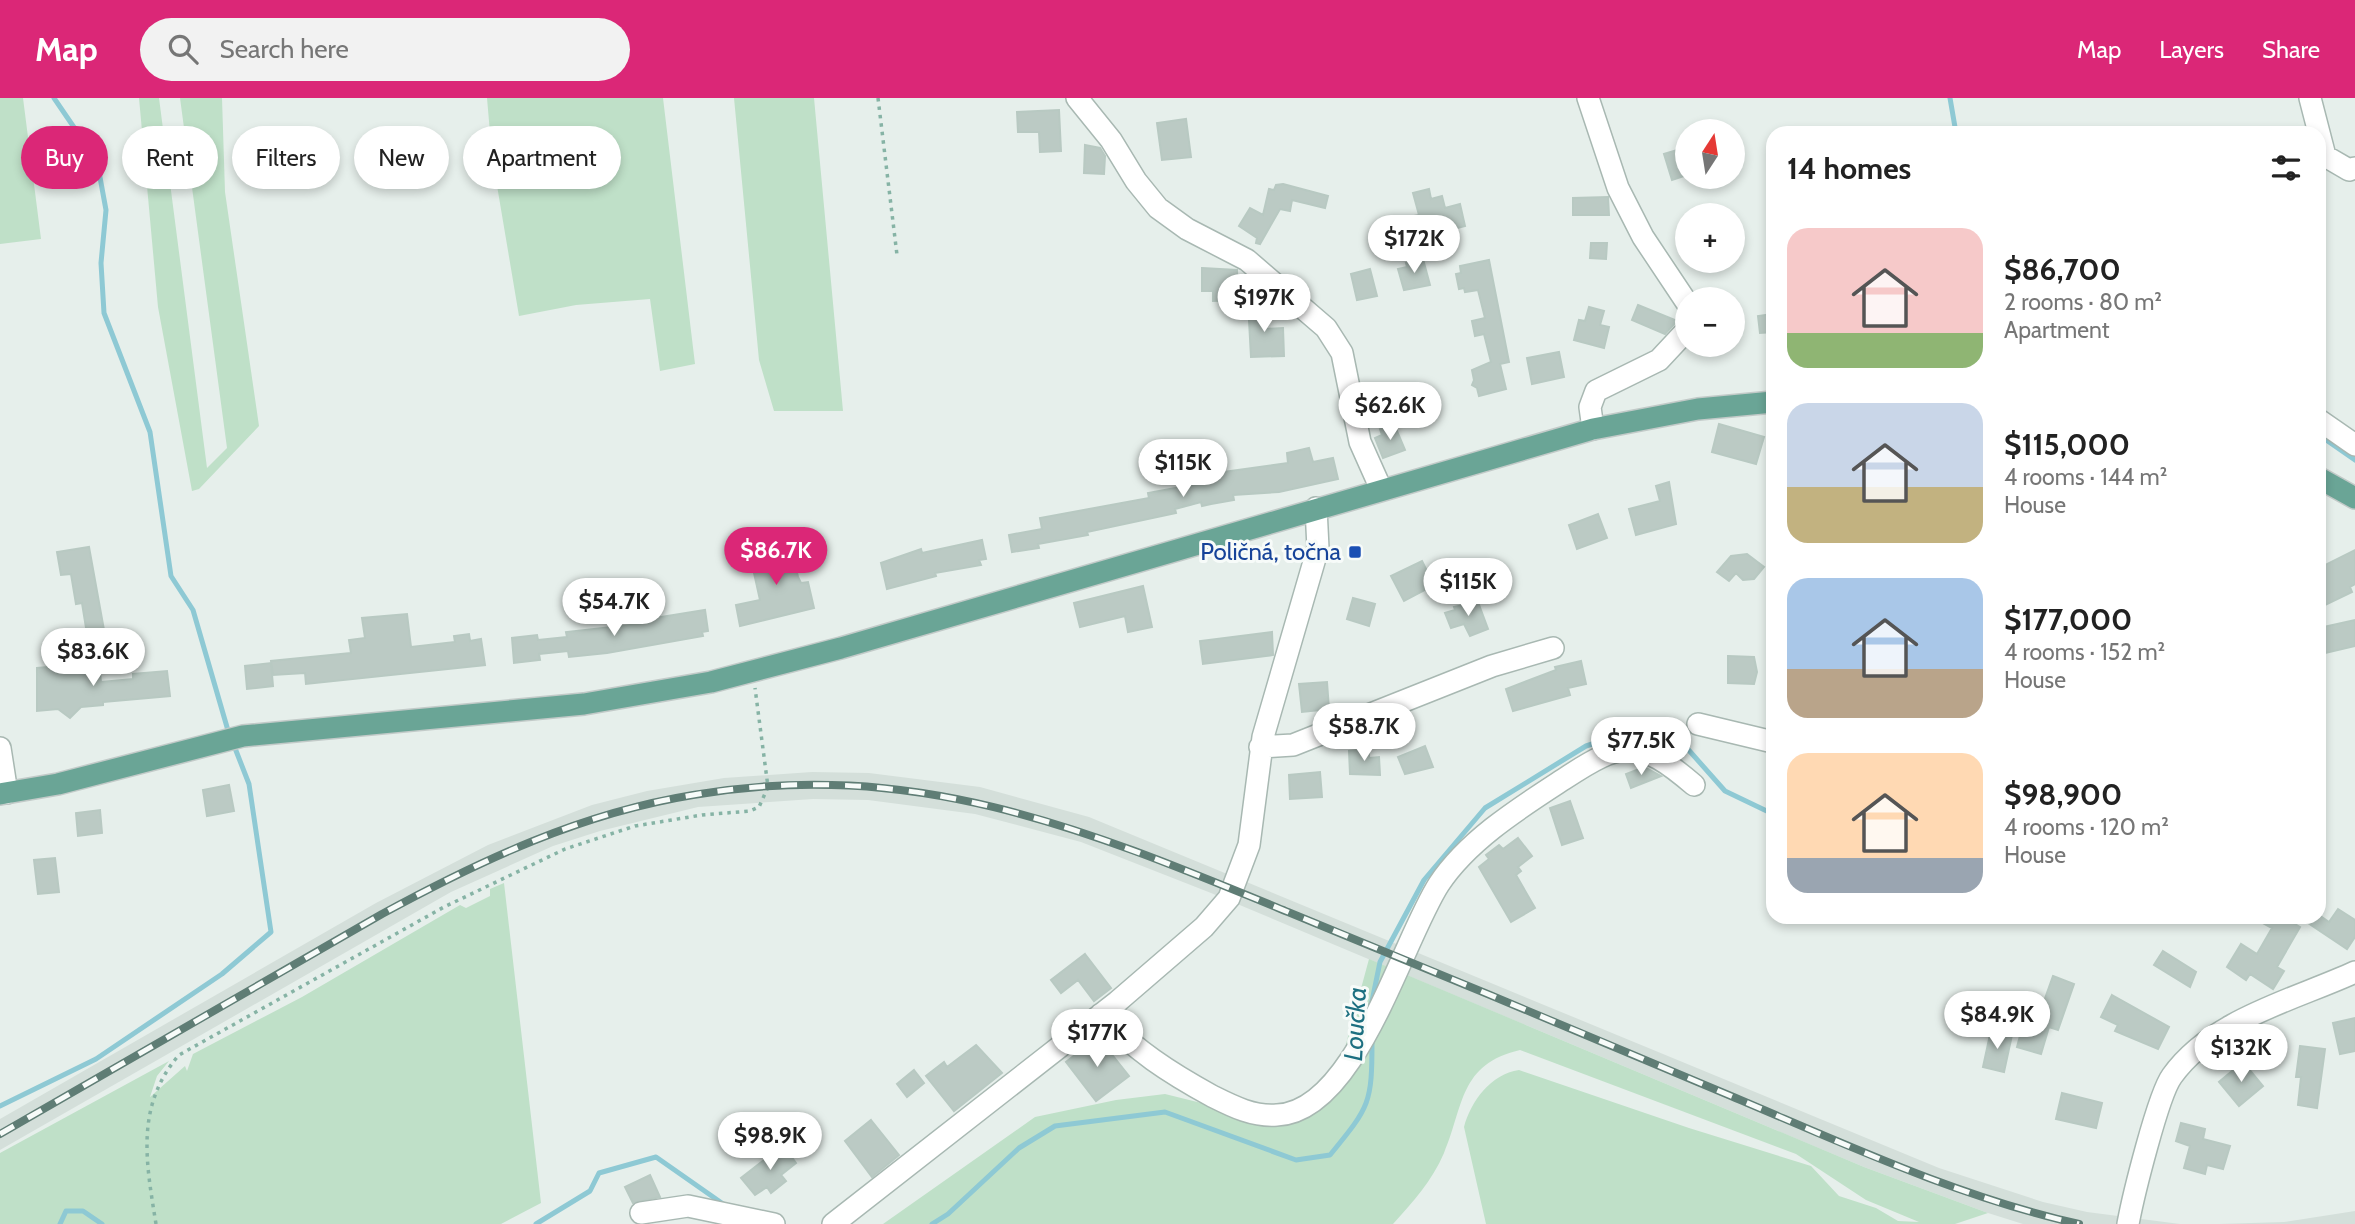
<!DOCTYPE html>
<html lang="en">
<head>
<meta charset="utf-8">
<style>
  :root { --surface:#fff; --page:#f2f2f2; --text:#222; --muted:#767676; --accent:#db2777 }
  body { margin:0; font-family:Cabin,sans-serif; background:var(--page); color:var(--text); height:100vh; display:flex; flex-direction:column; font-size:26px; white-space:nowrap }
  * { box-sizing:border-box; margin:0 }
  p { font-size:23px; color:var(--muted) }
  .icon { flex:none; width:38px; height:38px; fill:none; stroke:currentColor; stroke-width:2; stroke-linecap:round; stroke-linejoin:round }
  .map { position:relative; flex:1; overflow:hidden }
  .sheet { position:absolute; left:1766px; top:28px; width:560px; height:798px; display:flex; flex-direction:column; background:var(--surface); border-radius:21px; box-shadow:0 4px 10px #0003 }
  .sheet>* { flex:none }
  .guide { position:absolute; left:21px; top:28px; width:665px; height:63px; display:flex; gap:14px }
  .needle { width:46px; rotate:12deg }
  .controls { position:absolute; left:1675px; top:21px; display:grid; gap:14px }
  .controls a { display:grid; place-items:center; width:70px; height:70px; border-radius:50%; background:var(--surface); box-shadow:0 4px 10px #0003; font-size:35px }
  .price { position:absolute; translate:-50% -60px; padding:0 16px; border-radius:24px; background:#fff; color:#222; font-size:23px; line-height:46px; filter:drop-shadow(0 2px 4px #0008) }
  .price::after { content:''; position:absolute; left:50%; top:42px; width:21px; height:16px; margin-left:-10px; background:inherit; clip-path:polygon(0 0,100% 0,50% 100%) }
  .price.active { background:var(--accent); color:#fff }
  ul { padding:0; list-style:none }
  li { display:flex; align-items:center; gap:21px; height:175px; padding:0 21px }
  li span { display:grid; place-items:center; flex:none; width:196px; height:140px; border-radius:21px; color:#555 }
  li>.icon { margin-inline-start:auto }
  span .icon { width:84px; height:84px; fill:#fffc; stroke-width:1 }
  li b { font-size:30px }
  h2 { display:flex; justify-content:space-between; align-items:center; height:84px; padding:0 21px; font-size:30px }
  .chip { padding:0 24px; border-radius:32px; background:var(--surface); box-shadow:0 4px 10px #0003; font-size:24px; line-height:63px }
  .chip.active { background:var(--accent); color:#fff }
  header { display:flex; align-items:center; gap:42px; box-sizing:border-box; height:98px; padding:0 35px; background:var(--accent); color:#fff }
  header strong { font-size:33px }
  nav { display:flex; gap:38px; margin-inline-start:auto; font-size:24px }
  .search { width:490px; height:63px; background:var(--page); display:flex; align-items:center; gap:18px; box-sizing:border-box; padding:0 24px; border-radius:38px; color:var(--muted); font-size:26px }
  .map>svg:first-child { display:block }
  .built { fill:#d4dfda }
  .green { fill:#bfe0c8 }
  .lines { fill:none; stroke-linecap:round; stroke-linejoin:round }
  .stream { stroke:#8ec9d4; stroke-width:5 }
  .building { fill:#bbcac4; stroke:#b8c9c2; stroke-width:2 }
  .minor-casing { stroke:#a8b8b2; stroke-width:24 }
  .major-casing { stroke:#c2cac8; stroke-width:24 }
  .path { stroke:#86b3a5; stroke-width:3.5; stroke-dasharray:3.5 5; stroke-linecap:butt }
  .minor { stroke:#fff; stroke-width:21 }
  .major { stroke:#6aa596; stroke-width:21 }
  .rail-casing { stroke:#5f7d75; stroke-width:8 }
  .rail { stroke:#f7fbf9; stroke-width:5; stroke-dasharray:16; stroke-linecap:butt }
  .transit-dot { fill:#1a4fb4; stroke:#f7fbf9; stroke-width:2.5 }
  .labels { text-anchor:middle; stroke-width:6; stroke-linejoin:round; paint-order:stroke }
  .transit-label { font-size:24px; fill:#164399; stroke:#f7fbf9; text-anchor:end }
  .water-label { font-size:26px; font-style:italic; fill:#1c6f80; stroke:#f7fbf9 }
</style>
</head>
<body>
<header>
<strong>Map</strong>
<div class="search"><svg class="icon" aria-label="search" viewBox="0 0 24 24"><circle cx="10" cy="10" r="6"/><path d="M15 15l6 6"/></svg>Search here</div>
<nav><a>Map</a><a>Layers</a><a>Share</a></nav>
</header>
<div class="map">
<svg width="2355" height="1126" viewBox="0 0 2355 1126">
  <rect width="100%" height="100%" fill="#e6efeb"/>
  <path class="built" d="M812,674L869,675L980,689L1089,719L1939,1070L2043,1104L2087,1114L2180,1126H2023L1988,1115L1864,1069L1211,795L1081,744L975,716L868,702L813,701L698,709L600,733L553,748L451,794L0,1052V1021L376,805L488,747L592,707L647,693L724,680Z
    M2355,1113V1126H2219L2284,1124Z"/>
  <path class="green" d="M0,0H23L41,141L0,146Z
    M139,0H159L207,370L227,350L180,0H222L225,94L259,328L199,391L192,393L158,209Z
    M487,0H663L695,266L660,273L650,201L576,207L519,218L492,58Z
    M734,0H814L843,313H774L759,262Z
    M504,785L541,1105L501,1126H0V1055L169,963L157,978L150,999L185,968L187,973L193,956L302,899L460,807L466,810L490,798V791Z
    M1369,861L1864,1069L1988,1115L1955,1126H1486L1464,1029C1471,1003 1491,976 1519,972L1689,1030L1811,1068L1839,1098L1876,1110L1898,1123L1919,1124L1866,1102L1796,1056L1520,952C1459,966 1464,1008 1444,1055C1432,1083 1413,1104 1393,1126H883L1035,1019L1116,1002L1165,996L1270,1022L1336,983Z"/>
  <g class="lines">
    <path class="stream" d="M54,0L97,63L106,112L101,165L104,215L150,334L171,478L193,512L229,636
      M1950,0L1956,35
      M2319,337L2355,362
      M1371,908L1380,864L1424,782L1485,710L1586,648L1635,632L1686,649L1725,693L1773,716
      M0,1008L96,961L222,876L271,834L249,686L233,645
      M60,1126L66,1113H83L102,1126
      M536,1126L590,1093L599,1075L656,1059L726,1108
      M932,1126L948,1116L1019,1050L1055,1028L1165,1014L1296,1062L1330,1057C1370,1008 1372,1006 1372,942"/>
  </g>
  <path class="building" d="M1059,12L1061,53L1040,54L1039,34H1018L1017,14Z
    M1186,21L1191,59L1162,62L1157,25Z
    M1085,47L1100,50L1105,58L1104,76L1084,75Z
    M1687,49V77L1672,82L1664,56Z
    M1283,86L1328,98L1325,110L1292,102L1290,113L1280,111L1260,146L1256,145L1257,140L1239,128L1250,110L1263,117L1269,91L1274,92L1276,87Z
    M1429,91L1431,101L1442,98L1445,110L1460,106L1465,128L1414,141L1409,119L1419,117L1413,95Z
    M1608,99L1609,117H1573V100Z
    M1591,145H1607L1606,161L1590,160Z
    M1423,161L1430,187L1404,192L1398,171L1407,169L1406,165Z
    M1489,162L1509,264L1500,266L1506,291L1479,298L1477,290L1472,287L1474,282L1472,272L1491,264L1484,236L1475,238L1472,223L1485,220L1478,192L1465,194L1464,190L1459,191L1456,176L1461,175L1460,168Z
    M1202,170L1237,172L1238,202L1213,203V193H1202Z
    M1370,171L1377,198L1357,202L1351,176Z
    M1264,203V231L1283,230L1284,258L1251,259L1248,204Z
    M1638,207L1677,223L1665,236L1632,222Z
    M1589,209L1604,213L1600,227L1609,229L1604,250L1574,242L1579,222L1585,223Z
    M1773,216V234L1760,235L1758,218Z
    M1559,254L1564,279L1532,286L1527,260Z
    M1394,326L1405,352L1383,360L1375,340L1382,337L1380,331Z
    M1719,326L1764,339L1756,366L1712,354Z
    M1309,350L1313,364L1333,360L1338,381L1279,394L1233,397L1234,402L1211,406L1202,408L1201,404L1175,411L1176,415L1087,434L1088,437L1038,446L1039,450L1012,454L1009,437L1042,431L1040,420L1149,400L1148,395L1197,386L1196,381L1208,378V376L1288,365L1287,355Z
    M1669,384L1676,426L1636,437L1629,411L1660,403L1656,388Z
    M1598,416L1607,440L1577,451L1569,427Z
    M982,442L986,461L979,462L981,467L935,475L936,478L887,491L881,465L921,451L922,455Z
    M790,443L798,479L801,485L808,484L814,510L740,528L736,507L760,502L754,475L761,473L760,449Z
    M89,449L104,532L87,536L82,505L76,506L71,476L61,477L57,454Z
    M2355,452V486L2350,489L2352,494L2319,510V470Z
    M1747,456L1764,469L1754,481L1743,482L1736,475L1729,483L1717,474L1731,458Z
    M1422,463L1434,487L1404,503L1391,478Z
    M1143,488L1152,529L1128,534L1125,518L1080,529L1074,505Z
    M1353,500L1375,506L1369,528L1347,521Z
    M1478,504L1488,531L1470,538L1464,526L1451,530L1445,515L1455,512L1454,509Z
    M705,512L708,533L702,534L703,538L607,555L569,559L568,553L539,556L540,562L514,565L512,540L537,537L538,542L567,539L566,534L648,525V521Z
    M407,516L411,549L455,544L454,538L469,536L470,543L481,541L485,567L306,586L305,575L273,577L271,563L351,555L349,542L365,540L362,520Z
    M2355,522V548L2325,555L2319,530Z
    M1272,534L1273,557L1203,566L1200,543Z
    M1728,558L1754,559L1757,574L1754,586L1728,585Z
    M1581,563L1586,586L1568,590L1570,597L1513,613L1506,591L1556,572L1555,569Z
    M99,565L101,584L133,581V576L167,573L170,598L103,604V607L81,609L70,620L58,611L37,613V570Z
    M271,565L273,588L247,591L245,568Z
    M1327,584L1329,611L1302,614L1299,586Z
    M1425,648L1433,669L1405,676L1398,659Z
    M1369,651V660L1379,659L1380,677L1350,676L1349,653Z
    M1644,669L1661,678L1631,690L1626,676Z
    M1320,674L1322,699L1290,701L1289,677Z
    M229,687L234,713L207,718L203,692Z
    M1570,703L1583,740L1562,747L1550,710Z
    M100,712L102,735L78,738L76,715Z
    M1518,740L1532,758L1518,769L1521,773L1516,777L1535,810L1511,824L1479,769L1489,761L1486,757L1499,747L1503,751Z
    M55,760L59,794L38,796L34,762Z
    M2338,811L2355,822V839L2347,851L2299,819L2319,817L2329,824Z
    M2252,819H2283L2300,829L2277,869L2284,873L2273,891L2250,876L2246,882L2227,869L2241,846L2257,856L2272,830Z
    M2163,853L2196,874L2190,889L2154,867Z
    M1085,856L1111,890L1094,903L1078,882L1061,895L1051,882Z
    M2053,878L2074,886L2058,932L2049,929L2041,956L2017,949L2021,934L2032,937Z
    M2112,897L2169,929L2158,951L2115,933L2118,927L2101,919Z
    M2355,920V953L2340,956L2333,925Z
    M1991,932L2012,937L2004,974L1983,969Z
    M1098,939L1129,978L1096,1003L1066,964Z
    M976,947L1002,975L954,1013L926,978L944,964L947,969Z
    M2300,948L2325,951L2317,1010L2298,1007L2301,979H2296Z
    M2243,964L2263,988L2239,1008L2219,984Z
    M914,972L924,985L907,999L897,986Z
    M2062,995L2102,1005L2096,1030L2056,1021Z
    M871,1022L899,1057L872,1079L845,1043Z
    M2181,1025L2205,1031L2203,1041L2230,1048L2223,1071L2207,1067L2205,1076L2184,1070L2190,1048L2176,1043Z
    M783,1047L796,1065L781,1077L786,1083L771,1095L767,1089L755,1097L741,1080Z
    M650,1077L660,1099L633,1105L625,1089Z"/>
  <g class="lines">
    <defs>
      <path id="minor" d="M1077,0L1111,42L1136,83L1158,110L1187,131L1247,162L1326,230L1342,255L1360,344L1381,391
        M1588,0L1618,90L1643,139L1687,205
        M2310,0L2325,58L2349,72L2355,70
        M2319,322L2355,347
        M1593,331L1590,309L1596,293L1659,262L1687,232
        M1698,626L1773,644
        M1260,649L1293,647L1492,568L1553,550
        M0,650L7,695
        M1101,916C1134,952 1170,975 1212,998C1232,1008 1253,1019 1277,1017C1356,1014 1402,843 1439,786C1468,742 1521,709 1564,681C1623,642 1639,640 1694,687
        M641,1115L688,1108L774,1126
        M833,1126L1117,904L1204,829L1229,800L1249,747L1263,639L1318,450L1316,410
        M2128,1126C2133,1099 2158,997 2172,978C2213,921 2294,902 2355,874"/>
      <path id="major" d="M2319,380L2355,400
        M0,696L58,686L243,638L584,606L711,584L841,550L1593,331L1698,311L1773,304"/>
    </defs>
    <use href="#minor" class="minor-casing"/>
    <use href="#major" class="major-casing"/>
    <path class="path" d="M878,0L897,157
      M156,1126C146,1064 135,1008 179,957L444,809L565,751L635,728L702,717L750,713L759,709L768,689L755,590"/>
    <use href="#minor" class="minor"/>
    <use href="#major" class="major"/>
    <defs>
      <path id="rail" d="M0,1036L382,816C481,762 582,715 693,697C916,659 1088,732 1288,814C1436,874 1584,936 1731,998C1845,1046 1958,1099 2079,1126"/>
    </defs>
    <use href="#rail" class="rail-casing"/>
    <use href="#rail" class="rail"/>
  </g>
  <rect class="transit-dot" x="1348" y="447" width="14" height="14" rx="3.5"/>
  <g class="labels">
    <g class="transit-label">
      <text x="1341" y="462">Poličná, točna</text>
    </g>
    <g class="water-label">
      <text transform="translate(1355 926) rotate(-87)" y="9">Loučka</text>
    </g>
  </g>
</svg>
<div class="controls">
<a><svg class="needle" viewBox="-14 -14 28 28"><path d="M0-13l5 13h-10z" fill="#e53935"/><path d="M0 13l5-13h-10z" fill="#767676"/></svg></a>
<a>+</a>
<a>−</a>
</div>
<b class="price" style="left:1414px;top:177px">$172K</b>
<b class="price" style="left:1264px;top:236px">$197K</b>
<b class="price" style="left:1390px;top:344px">$62.6K</b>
<b class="price" style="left:1183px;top:401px">$115K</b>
<b class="price active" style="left:776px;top:489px">$86.7K</b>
<b class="price" style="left:1468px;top:520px">$115K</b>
<b class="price" style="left:614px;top:540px">$54.7K</b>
<b class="price" style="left:93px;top:590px">$83.6K</b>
<b class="price" style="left:1364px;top:665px">$58.7K</b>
<b class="price" style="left:1641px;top:679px">$77.5K</b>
<b class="price" style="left:1997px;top:953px">$84.9K</b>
<b class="price" style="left:1097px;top:971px">$177K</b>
<b class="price" style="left:2241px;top:986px">$132K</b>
<b class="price" style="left:770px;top:1074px">$98.9K</b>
<div class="guide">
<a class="chip active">Buy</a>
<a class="chip">Rent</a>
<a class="chip">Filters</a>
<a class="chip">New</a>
<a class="chip">Apartment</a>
</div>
<section class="sheet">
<h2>14 homes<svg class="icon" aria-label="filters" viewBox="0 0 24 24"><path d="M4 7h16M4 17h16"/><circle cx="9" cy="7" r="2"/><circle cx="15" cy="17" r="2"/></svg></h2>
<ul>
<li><span style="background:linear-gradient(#f6c9c9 75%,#8fb573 0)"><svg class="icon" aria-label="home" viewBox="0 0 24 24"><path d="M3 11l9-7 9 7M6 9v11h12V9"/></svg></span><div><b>$86,700</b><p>2 rooms · 80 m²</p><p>Apartment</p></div></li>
<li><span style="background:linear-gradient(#c9d6e8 60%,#c2b280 0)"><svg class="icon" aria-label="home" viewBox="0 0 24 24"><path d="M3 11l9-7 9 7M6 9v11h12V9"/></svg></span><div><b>$115,000</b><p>4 rooms · 144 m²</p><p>House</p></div></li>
<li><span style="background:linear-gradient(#a9c7e8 65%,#b9a48a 0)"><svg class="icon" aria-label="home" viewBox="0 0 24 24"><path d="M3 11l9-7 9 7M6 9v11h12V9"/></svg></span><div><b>$177,000</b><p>4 rooms · 152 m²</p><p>House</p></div></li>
<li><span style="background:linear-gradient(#ffd9b3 75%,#9aa5b1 0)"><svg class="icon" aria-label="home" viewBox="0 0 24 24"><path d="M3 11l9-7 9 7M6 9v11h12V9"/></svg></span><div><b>$98,900</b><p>4 rooms · 120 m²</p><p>House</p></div></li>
</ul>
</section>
</div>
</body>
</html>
